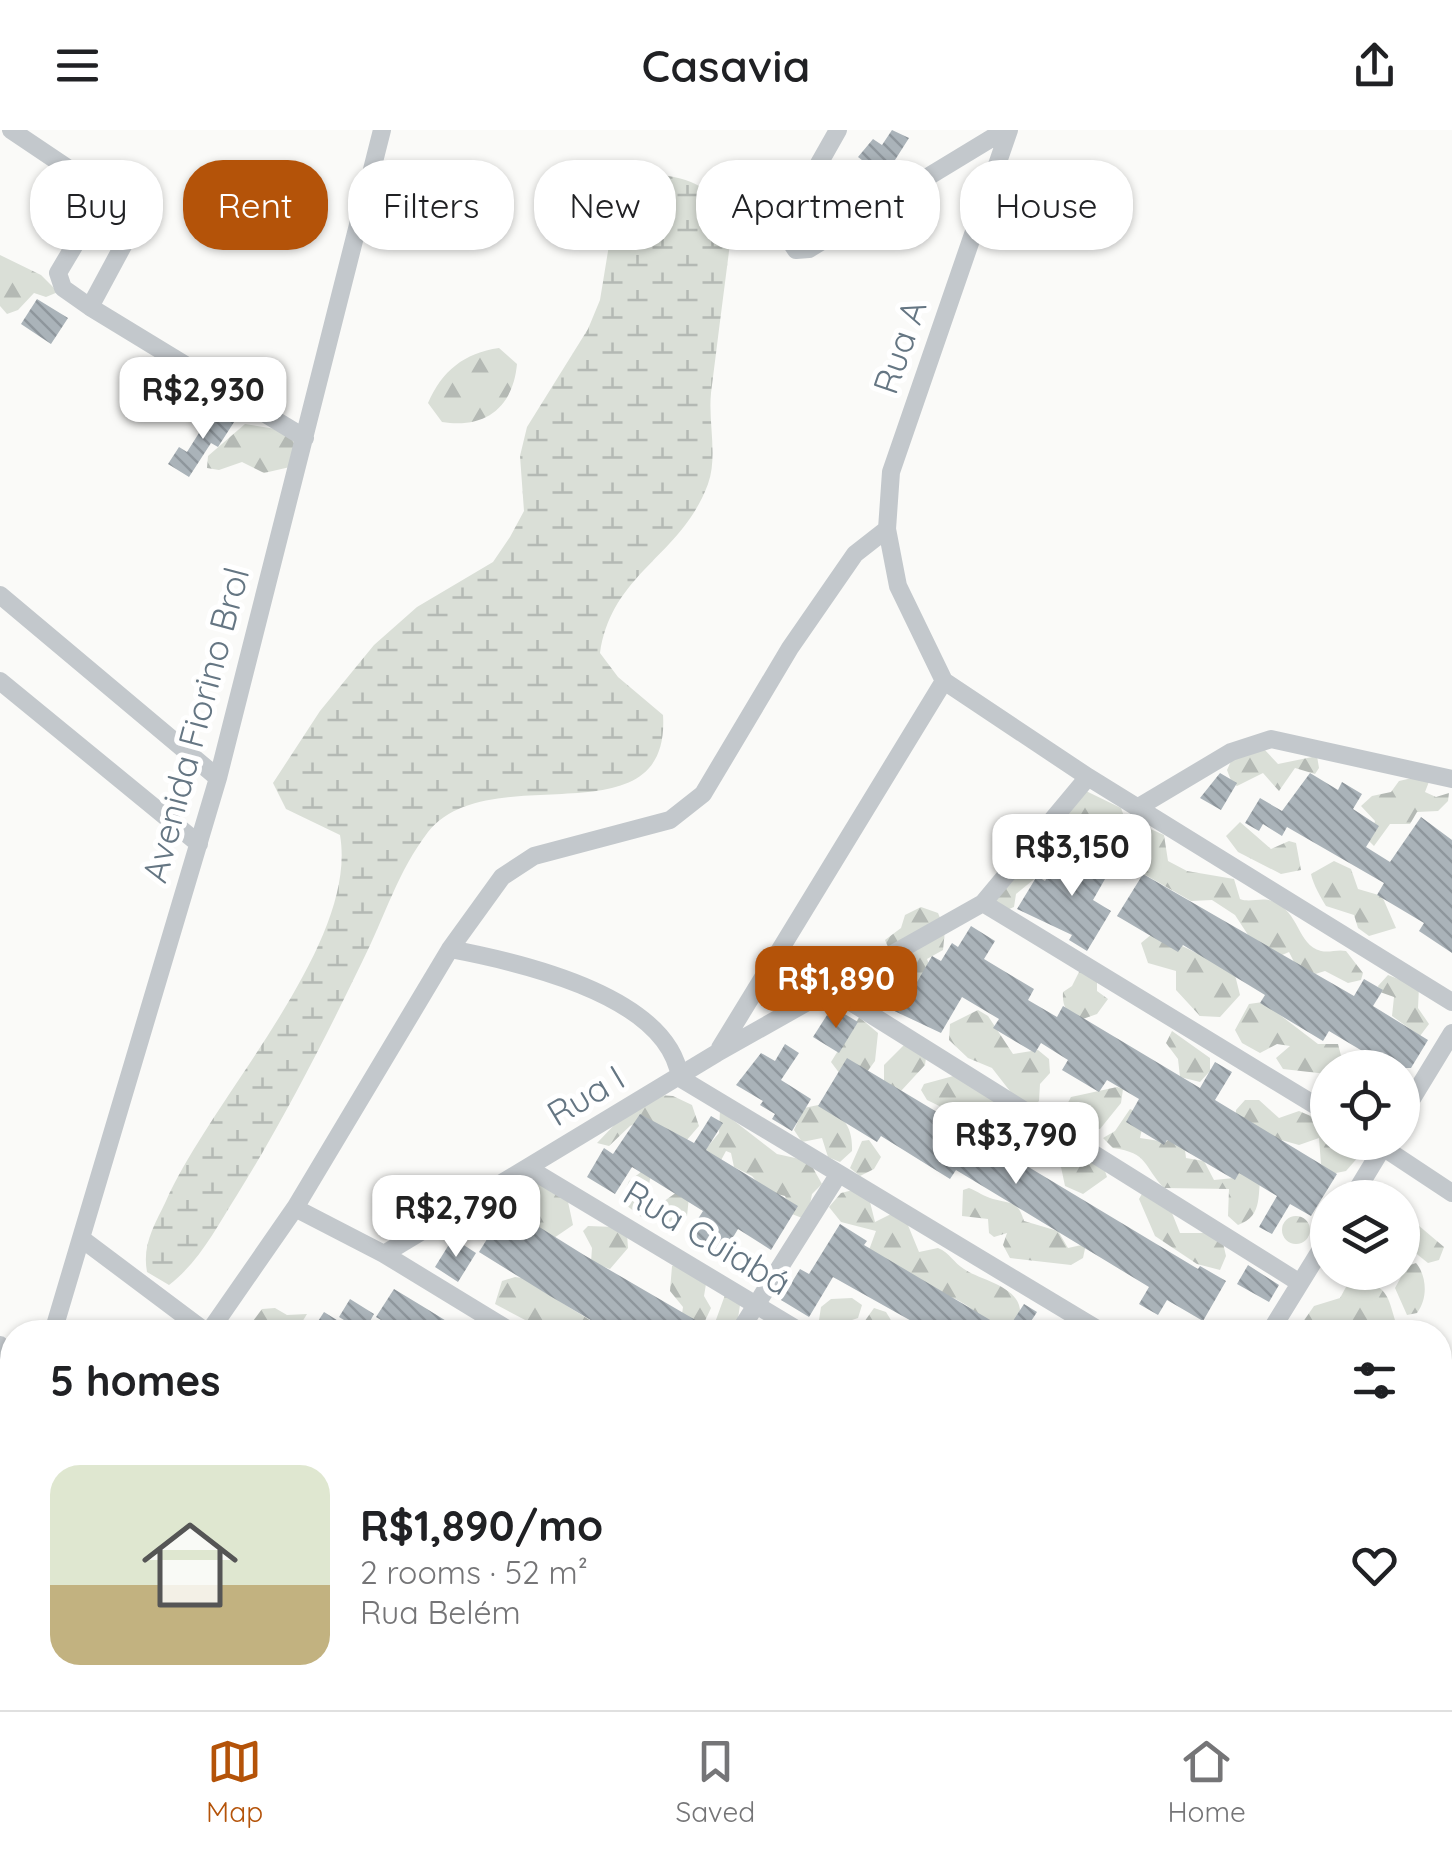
<!DOCTYPE html>
<html lang="en">
<head>
<meta charset="utf-8">
<style>
  :root { --surface:#fff; --page:#f6f6f6; --text:#202124; --muted:#757577; --line:#e0e0e0; --accent:#b45309 }
  body { margin:0; font-family:Quicksand,sans-serif; background:var(--page); color:var(--text); height:100vh; display:flex; flex-direction:column; font-size:38px; white-space:nowrap }
  * { box-sizing:border-box; margin:0 }
  p { font-size:32px; color:var(--muted) }
  .icon { flex:none; width:55px; height:55px; fill:none; stroke:currentColor; stroke-width:2; stroke-linecap:round; stroke-linejoin:round }
  .map { position:relative; flex:1; overflow:hidden }
  .drawer { position:absolute; left:0px; top:1190px; width:1452px; height:390px; display:flex; flex-direction:column; background:var(--surface); border-radius:40px 40px 0 0; box-shadow:0 2px 8px #0004 }
  .drawer>* { flex:none }
  .top-card { position:absolute; left:30px; top:30px; width:1392px; height:90px; display:flex; gap:20px }
  .tools { position:absolute; left:1310px; top:920px; display:grid; gap:20px }
  .tools a { display:grid; place-items:center; width:110px; height:110px; border-radius:50%; background:var(--surface); box-shadow:0 2px 8px #0004; font-size:50px }
  .price { position:absolute; translate:-50% -85px; padding:0 22px; border-radius:20px; background:#fff; color:#222; font-size:32px; line-height:65px; filter:drop-shadow(0 2px 5px #0008) }
  .price::after { content:''; position:absolute; left:50%; top:60px; width:30px; height:22px; margin-left:-15px; background:inherit; clip-path:polygon(0 0,100% 0,50% 100%) }
  .price.active { background:var(--accent); color:#fff }
  ul { padding:0; list-style:none }
  li { display:flex; align-items:center; gap:30px; height:250px; padding:0 50px }
  li span { display:grid; place-items:center; flex:none; width:280px; height:200px; border-radius:30px; color:#555 }
  li>.icon { margin-inline-start:auto }
  span .icon { width:120px; height:120px; fill:#fffc; stroke-width:1 }
  li b { font-size:42px }
  h2 { display:flex; justify-content:space-between; align-items:center; height:120px; padding:0 50px; font-size:42px }
  .tag { padding:0 35px; border-radius:40px; background:var(--surface); box-shadow:0 2px 8px #0004; font-size:35px; line-height:90px }
  .tag.active { background:var(--accent); color:#fff }
  header { display:flex; justify-content:space-between; align-items:center; height:130px; padding:0 50px; background:var(--surface); font-size:45px; font-weight:600 }
  .menu { display:flex; justify-content:space-around; align-items:center; height:140px; border-top:2px solid var(--line); background:var(--surface); font-size:28px; color:var(--muted) }
  .menu a { display:grid; justify-items:center; gap:5px }
  .menu .active { color:var(--accent) }
  .map>svg:first-child { display:block }
  .forest { fill:url(#forest-firs) }
  .wetland { fill:url(#wetland-marsh) }
  .building { fill:url(#building-back-hatch) }
  .lines { fill:none; stroke-linecap:round; stroke-linejoin:round }
  .minor { stroke:#c3c8cc; stroke-width:18 }
  .labels { text-anchor:middle; stroke-width:10; stroke-linejoin:round; paint-order:stroke }
  .street-label { font-size:35px; fill:#657683; stroke:#fff }
</style>
</head>
<body>
<header><svg class="icon" aria-label="menu" viewBox="0 0 24 24"><path d="M4 6h16M4 12h16M4 18h16"/></svg>Casavia<svg class="icon" aria-label="share" viewBox="0 0 24 24"><path d="M12 15V3M7 8l5-5 5 5M5 13v7h14v-7"/></svg></header>
<div class="map">
<svg width="1452" height="1580" viewBox="0 0 1452 1580">
  <defs>
    <pattern id="forest-firs" width="22" height="20" patternUnits="userSpaceOnUse" patternTransform="scale(2.5)"><rect width="22" height="20" fill="#dadfd7"/><path d="M5 1l3.5 6h-7zM16 11l3.5 6h-7z" fill="#b4b9b4"/></pattern>
    <pattern id="wetland-marsh" width="20" height="14" patternUnits="userSpaceOnUse" patternTransform="scale(2.5)"><rect width="20" height="14" fill="#dadfd7"/><path d="M1 5h8M5 5V1M11 12h8M15 12V8" fill="none" stroke="#b4b9b4"/></pattern>
    <pattern id="building-back-hatch" width="6" height="6" patternUnits="userSpaceOnUse" patternTransform="scale(2.5)"><rect width="6" height="6" fill="#aab3b9"/><path d="M-1 5l2 2M0 0l6 6M5-1l2 2" fill="none" stroke="#8e969c"/></pattern>
  </defs>
  <rect width="100%" height="100%" fill="#fafaf8"/>
  <path class="forest" d="M0,125L41,145L58,162L46,167L34,163L18,180L7,184L0,176Z
    M499,218L517,234C513,277 486,299 442,292L428,273C442,241 464,223 499,218Z
    M245,294L282,300L300,310L290,337L264,343L242,332L219,340L207,338L208,326Z
    M1264,619L1278,634L1317,626L1319,638L1315,644L1295,638L1279,661L1263,643L1237,656L1232,653L1227,640L1232,629Z
    M1425,645L1430,649L1425,662L1436,667L1449,663L1448,671L1438,681L1417,682L1410,694H1390L1374,716L1369,711L1375,691L1361,676L1372,666L1391,662L1399,651Z
    M1086,661L1121,678L1134,714L1117,728L1078,700L1076,728L1063,736L1049,737L1016,764L1014,777L1002,782L993,766L1029,721L1041,720L1049,700Z
    M1240,692L1271,719L1289,711L1296,713L1301,740L1281,744L1238,722L1226,706Z
    M1146,697L1164,705L1168,731L1187,741L1234,749L1240,769C1250,773 1261,767 1272,771C1300,781 1297,815 1321,821C1330,823 1337,819 1346,821L1363,843L1361,850L1348,853L1325,841L1312,845L1295,834L1289,822L1282,825L1250,808L1235,785L1212,770L1191,771L1142,743L1138,707Z
    M1334,731L1351,739L1358,759L1382,766L1396,798L1369,806L1358,798L1354,785L1326,776C1321,768 1313,754 1311,744Z
    M921,777L938,783L945,800L943,820L927,829L932,842L922,861L897,838L885,810L901,798L905,785Z
    M1152,804C1174,810 1215,832 1235,845L1240,865L1220,887L1200,886L1176,860V841L1148,833L1141,813Z
    M1081,838L1097,850V861L1108,869L1097,884L1080,890C1067,882 1062,878 1063,862L1072,856Z
    M1388,845L1419,857L1418,878L1429,894L1420,906L1392,886L1394,867L1380,862L1378,856Z
    M854 863a17 17 0 1 1 34 0a17 17 0 1 1-34 0Z
    M1263,872L1318,914H1338L1344,937L1328,938L1327,944L1283,939L1276,928L1290,916L1277,914L1260,923L1242,913L1235,900L1249,874Z
    M978,880L988,886L1013,924L1038,920L1049,929L1050,943L1040,954L1039,971L1034,976L1013,965L992,938L968,928L949,910L950,894Z
    M859,887L878,903L875,931L867,942L840,944L831,932Z
    M1172,901L1210,928V941L1200,952L1180,947L1178,929L1166,913Z
    M904,915L926,928L925,935L901,961L884,955V935Z
    M957,945C962,946 1007,978 1012,983L1009,1003L1029,990L1105,1041L1107,1047L1083,1064L1065,1056L1061,1037L1027,1032L970,991L927,970L921,960L924,954Z
    M1117,957L1123,959L1121,973L1100,999L1086,998L1064,980L1071,967Z
    M659,965L673,966L692,975L699,996L686,1011L643,990L630,996L609,1016L597,1013L618,991Z
    M1245,970H1259L1279,988L1299,981L1327,993L1328,1012L1359,1013L1360,1025L1346,1041L1331,1044L1321,1034L1319,1008L1299,1015L1274,1008C1270,1018 1265,1029 1262,1039C1256,1063 1265,1085 1238,1095L1228,1086L1229,1059L1164,1058C1143,1036 1149,1023 1113,1018L1103,1008L1115,1001L1130,979L1137,982L1143,994L1140,1008L1166,1012L1171,1007L1185,1020L1186,1028L1204,1031L1214,1050L1234,1048L1236,980Z
    M823,974C843,986 853,996 852,1021L840,1032L828,1027L822,1008L802,1012L794,1000L804,978Z
    M720,980L777,1024L809,1031L822,1054L812,1064L807,1090L792,1084L785,1066L765,1061L752,1046L734,1037L731,1023L726,1021L719,1034L705,1020L719,1003Z
    M869,1010L881,1027L874,1039L860,1046L850,1038L862,1011Z
    M641,1042L651,1044L646,1071L660,1074L677,1062L689,1067L687,1086L666,1094L640,1086L621,1071L629,1051Z
    M529,1049L567,1067L573,1095L551,1110L524,1088L509,1063L517,1053Z
    M969,1058C977,1061 985,1067 993,1069C1011,1074 1018,1070 1024,1091L1058,1101L1068,1118L1086,1114L1083,1128L1071,1135L1010,1128L1003,1115L1007,1103L994,1107L989,1103L988,1089L962,1086L963,1060Z
    M853,1060L870,1072L875,1092L893,1083L905,1088L919,1122L938,1118C950,1123 954,1133 964,1139C983,1152 1028,1157 1019,1191L1009,1202H997C980,1187 963,1166 938,1165L869,1120L876,1101L841,1092L829,1077L841,1063Z
    M1143,1062L1170,1078L1180,1103H1206L1223,1113L1226,1126L1220,1140L1197,1134L1155,1106L1139,1069Z
    M1282 1100a14 14 0 1 1 28 0a14 14 0 1 1-28 0Z
    M1418,1095L1444,1117L1439,1130L1428,1133L1403,1113L1405,1097Z
    M588,1096L615,1097L627,1104L628,1118L610,1139L591,1132L592,1118L583,1101Z
    M1416,1133C1427,1146 1428,1169 1417,1183L1407,1185L1395,1158L1407,1136Z
    M678,1134L706,1154L704,1166L711,1178L705,1191L698,1194L682,1184L683,1177L670,1161L672,1136Z
    M515,1147L522,1148L609,1202H532L527,1191L495,1174L502,1151Z
    M1358,1150C1390,1155 1388,1170 1397,1196L1410,1202H1296L1314,1176L1340,1168L1346,1157Z
    M725,1165L740,1175L736,1202H717L713,1198Z
    M852,1168L862,1175L858,1188L831,1197L819,1190L821,1177L831,1169Z
    M275,1178L287,1185L307,1184L296,1202H245L262,1179Z
    M874,1178L886,1182L897,1200L913,1192L935,1202H857Z"/>
  <path class="wetland" d="M663,45C697,50 713,61 733,89C726,147 718,205 711,263C708,292 718,326 708,354C681,427 612,442 600,523L618,547L663,585C671,715 489,625 428,702C398,741 385,786 363,830C324,911 284,989 237,1065C216,1098 200,1131 169,1155L147,1142C142,1115 154,1096 166,1071C212,967 359,815 340,705L286,679L273,653L320,581L374,515L417,477L493,432L510,407L524,381L520,326L527,297L588,199L600,170L610,109L620,83L637,58Z"/>
  <path class="building" d="M892,0L909,8L895,30L902,35L888,52L875,42L848,81L831,70L845,48L851,53L867,34L858,27L873,9L882,15Z
    M37,169L68,188L51,214L21,194Z
    M216,276L236,289L218,317L211,313L189,347L168,334L179,317L187,322Z
    M1220,643L1237,653L1221,680L1200,668Z
    M1310,643L1338,660L1342,652L1362,664L1353,679L1379,696L1366,717L1390,732L1421,687L1452,710V823L1419,801L1424,793L1377,765L1384,753L1287,697L1282,706L1263,694L1259,701L1245,693L1260,668L1282,681Z
    M1096,715L1117,728L1093,770L1111,781L1087,821L1069,810L1072,805L1017,779L1037,746L1045,751L1054,736L1076,749Z
    M1143,744L1354,866L1364,849L1383,860L1373,876L1428,910L1411,938H1354L1364,922L1329,901L1323,911L1260,873L1265,865L1183,815L1178,822L1117,786Z
    M971,796L995,811L984,829L1034,859L1028,870L1057,887L1063,876L1200,958L1215,932L1232,942L1215,970L1337,1044L1311,1086L1290,1074L1272,1104L1259,1097L1277,1066L1239,1043L1235,1050L1167,1010L1164,1015L1126,992L1139,969L1107,950L1099,962L1062,940L1068,930L1041,913L1035,923L993,898L999,889L962,867L941,903L888,878L907,846L917,852L932,826L941,831L952,813L958,817Z
    M838,880L858,892L839,923L813,907L827,885L832,888Z
    M785,914L799,923L781,950L811,969L792,1001L772,989L775,984L760,975L763,971L736,955L761,923L775,931Z
    M847,928L1198,1139L1200,1136L1226,1151L1203,1191L1167,1170L1158,1185L1139,1174L1149,1157L956,1040L950,1049L881,1006L877,1012L818,976Z
    M640,984L694,1013L711,986L723,993L706,1020L798,1076L771,1120L738,1099L720,1129L686,1108L703,1081L632,1037L615,1064L587,1047L604,1018L613,1024Z
    M507,1077L584,1125L716,1202H611L550,1166L479,1122Z
    M840,1094L867,1111L864,1115L1007,1200L1024,1174L1037,1182L1024,1202H931L833,1147L809,1187L781,1170L800,1139L809,1144Z
    M453,1108L476,1123L458,1152L435,1137Z
    M1248,1135L1279,1155L1269,1172L1237,1154Z
    M394,1159L427,1179L464,1202H401L376,1187Z
    M350,1169L374,1184L364,1202L339,1187Z
    M324,1182L356,1202H311Z
    M44,1568H135L155,1580H64Z
    M309,1568H354L346,1580H301Z
    M355,1568H430L450,1580H375Z
    M643,1568H726L733,1572L728,1580H662Z
    M898,1568H958L950,1580H919Z
    M987,1568H1016L1008,1580H979Z
    M1257,1568H1356L1349,1580H1277Z"/>
  <g class="lines">
    <path class="minor" d="M11,0L139,86L90,177L305,308
      M838,0L782,99L796,120L809,119L1005,0
      M1009,0L891,342L887,399L898,456L944,551L1088,647L1452,872
      M90,177L63,158L58,143L105,64
      M0,465L218,648
      M0,551L199,714
      M1137,678L1231,622L1271,609L1452,649
      M983,773L1328,983
      M450,819C519,832 668,865 680,948L1102,1202
      M830,859L1300,1153
      M720,918L944,551
      M1402,985L1452,903
      M1375,1012L1452,1063
      M528,1038L801,1202
      M1352,1068L1386,1012
      M295,1078L450,819L502,747L534,726L670,690L703,664L790,518L855,424L887,399
      M82,1109L206,1202
      M384,1124L512,1202
      M53,1202L218,648L382,0
      M209,1202L295,1078L384,1124L717,923L983,773L1088,647
      M739,1202L838,1045
      M1270,1202L1328,1108
      M0,1215L12,1228
      M0,1363L12,1326
      M0,1539L12,1519
      M225,1568L246,1580
      M521,1568L541,1580
      M811,1568L831,1580
      M1113,1568L1133,1580
      M1043,1580L1050,1568"/>
  </g>
  <g class="labels">
    <g class="street-label">
      <text transform="translate(900 217) rotate(-71)" y="12">Rua A</text>
      <text transform="translate(196 595) rotate(-75)" y="12">Avenida Fiorino Brol</text>
      <text transform="translate(586 966) rotate(-31)" y="12">Rua I</text>
      <text transform="translate(707 1108) rotate(31)" y="12">Rua Cuiabá</text>
    </g>
  </g>
</svg>
<div class="tools">
<a><svg class="icon" aria-label="locate" viewBox="0 0 24 24"><circle cx="12" cy="12" r="6"/><path d="M12 2v4M12 18v4M2 12h4M18 12h4"/></svg></a>
<a><svg class="icon" aria-label="layers" viewBox="0 0 24 24"><path d="M12 4l9 5-9 5-9-5zM3 14l9 5 9-5"/></svg></a>
</div>
<b class="price" style="left:203px;top:312px">R$2,930</b>
<b class="price" style="left:1072px;top:769px">R$3,150</b>
<b class="price active" style="left:836px;top:901px">R$1,890</b>
<b class="price" style="left:1016px;top:1057px">R$3,790</b>
<b class="price" style="left:456px;top:1130px">R$2,790</b>
<div class="top-card">
<a class="tag">Buy</a>
<a class="tag active">Rent</a>
<a class="tag">Filters</a>
<a class="tag">New</a>
<a class="tag">Apartment</a>
<a class="tag">House</a>
</div>
<section class="drawer">
<h2>5 homes<svg class="icon" aria-label="filters" viewBox="0 0 24 24"><path d="M4 7h16M4 17h16"/><circle cx="9" cy="7" r="2"/><circle cx="15" cy="17" r="2"/></svg></h2>
<ul>
<li><span style="background:linear-gradient(#dfe7d0 60%,#c2b280 0)"><svg class="icon" aria-label="home" viewBox="0 0 24 24"><path d="M3 11l9-7 9 7M6 9v11h12V9"/></svg></span><div><b>R$1,890/mo</b><p>2 rooms · 52 m²</p><p>Rua Belém</p></div><svg class="icon" aria-label="heart" viewBox="0 0 24 24"><path d="M12 20l-8-8c-3-5 5-10 8-4 3-6 11-1 8 4z"/></svg></li>
</ul>
</section>
</div>
<nav class="menu">
<a class="active"><svg class="icon" aria-label="map" viewBox="0 0 24 24"><path d="M3 6l6-2 6 2 6-2v14l-6 2-6-2-6 2zM9 4v14M15 6v14"/></svg>Map</a>
<a><svg class="icon" aria-label="saved" viewBox="0 0 24 24"><path d="M7 4h10v16l-5-4-5 4z"/></svg>Saved</a>
<a><svg class="icon" aria-label="home" viewBox="0 0 24 24"><path d="M3 11l9-7 9 7M6 9v11h12V9"/></svg>Home</a>
</nav>
</body>
</html>
